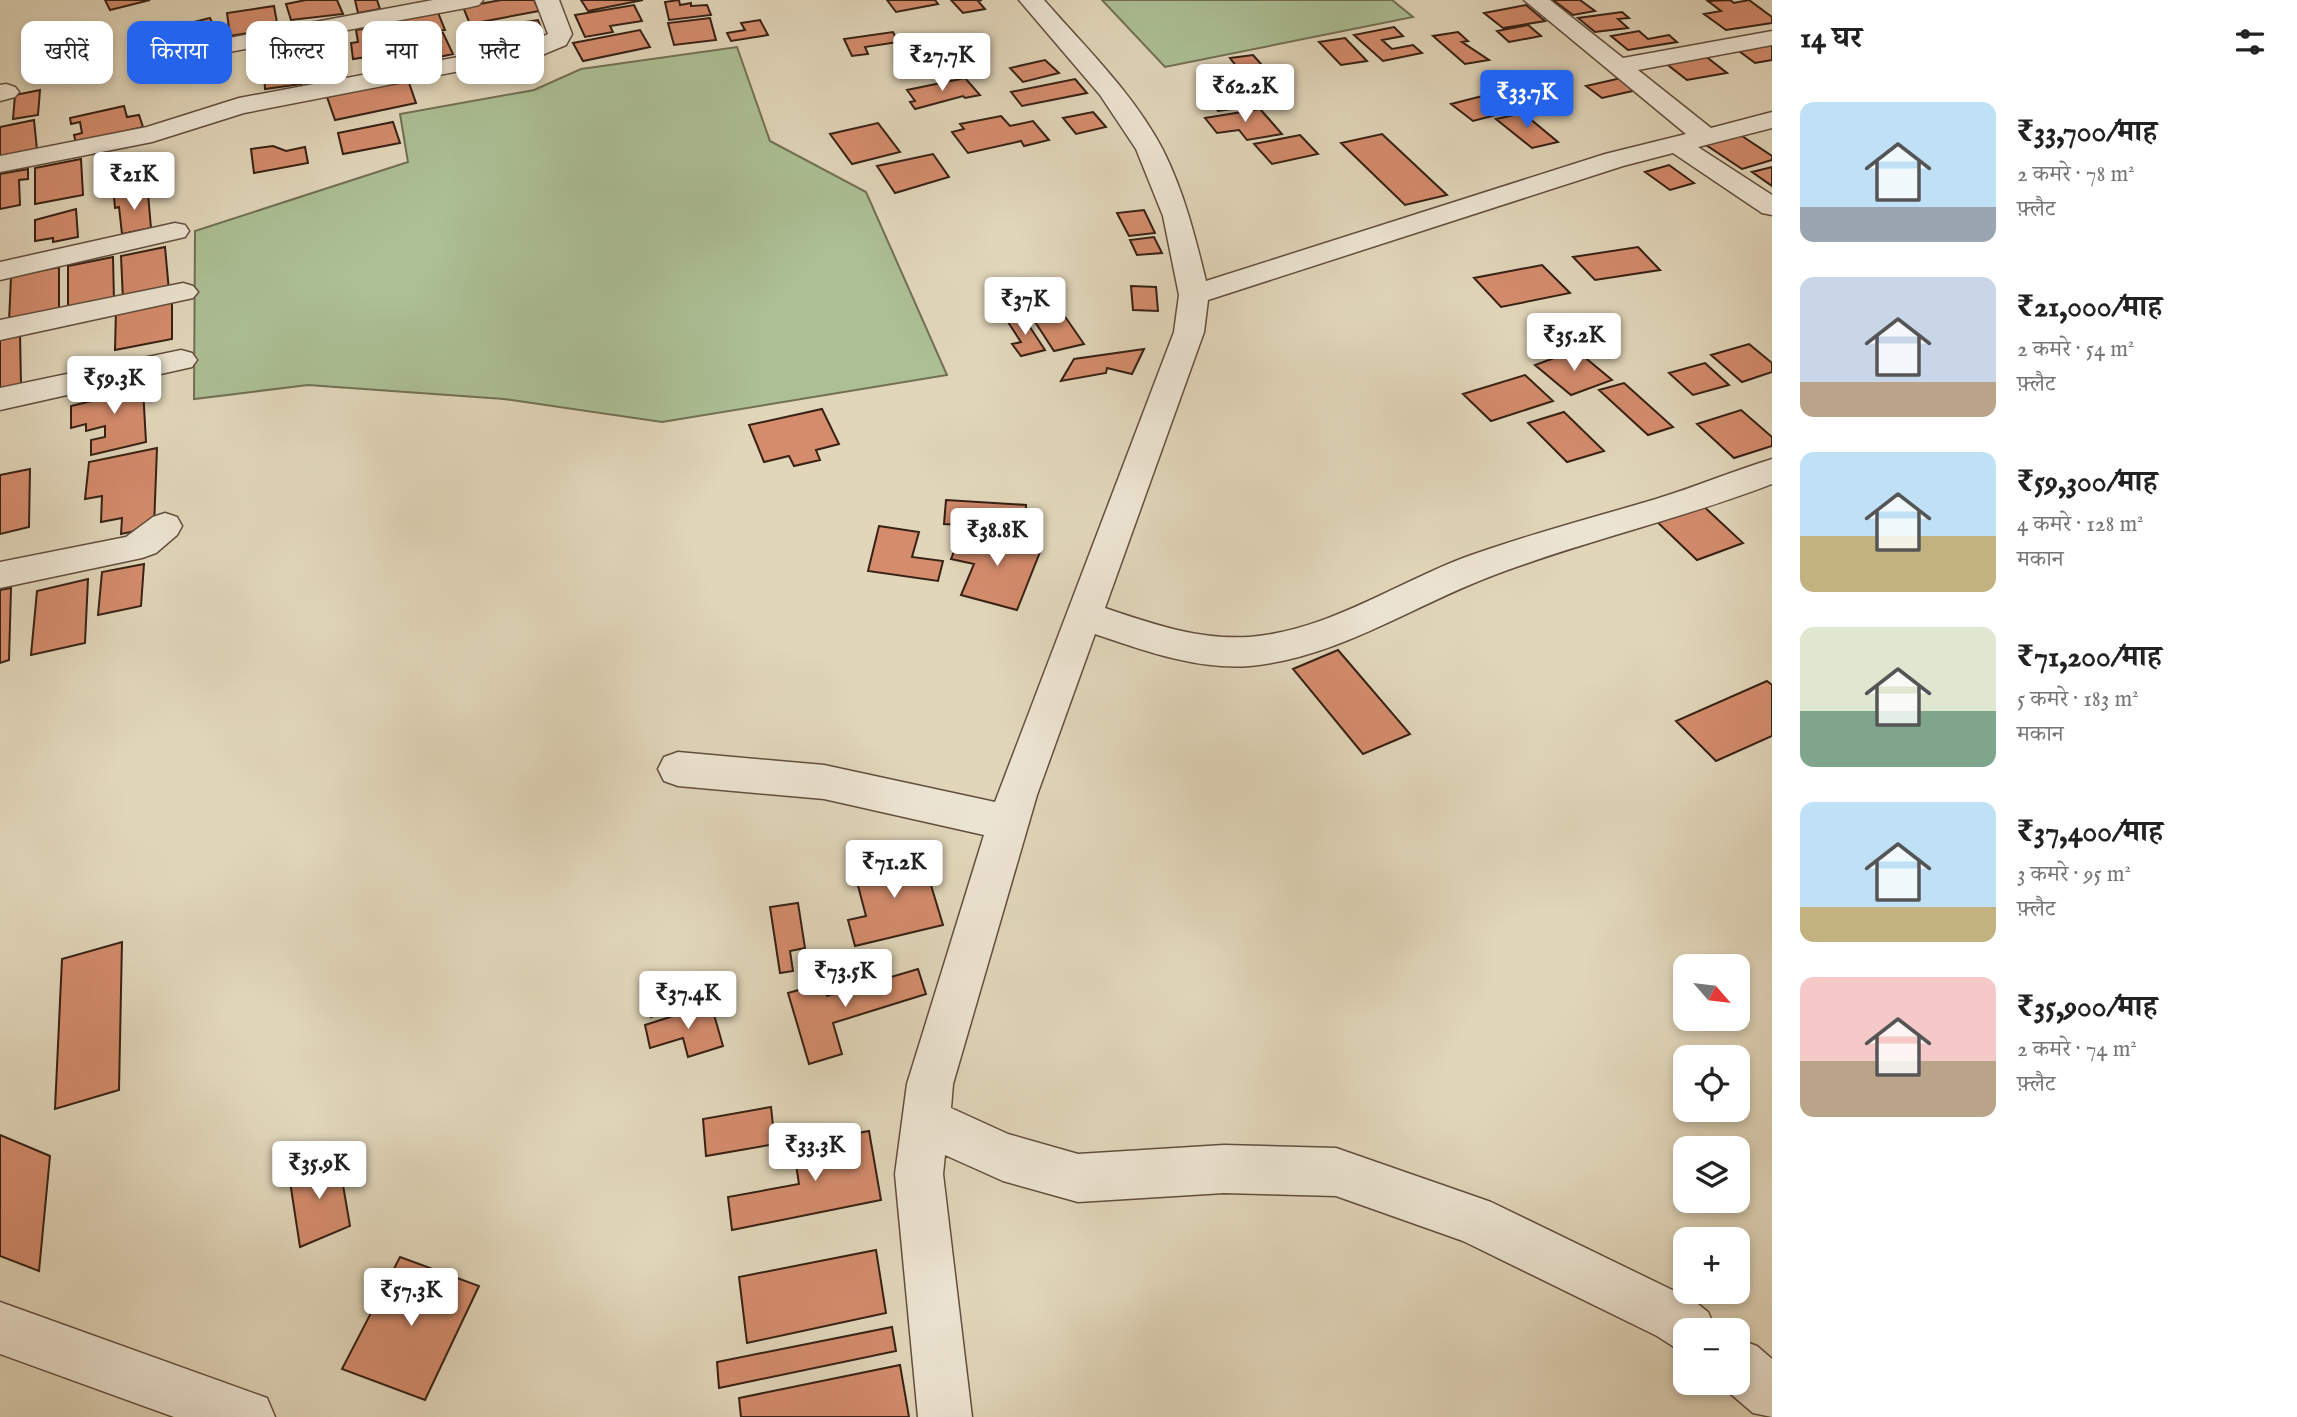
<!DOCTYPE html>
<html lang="hi">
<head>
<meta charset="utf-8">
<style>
  :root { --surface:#fff; --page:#f6f6f6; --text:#222; --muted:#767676; --accent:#2563eb }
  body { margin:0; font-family:"IM FELL English","Noto Serif Devanagari",serif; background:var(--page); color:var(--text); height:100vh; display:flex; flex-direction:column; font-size:26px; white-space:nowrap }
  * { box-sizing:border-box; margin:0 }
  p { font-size:23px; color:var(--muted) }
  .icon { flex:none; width:38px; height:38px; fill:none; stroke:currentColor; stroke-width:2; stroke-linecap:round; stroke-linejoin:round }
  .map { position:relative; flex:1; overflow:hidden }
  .drawer { display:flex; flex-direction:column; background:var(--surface); width:525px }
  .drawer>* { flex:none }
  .hud { position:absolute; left:21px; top:21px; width:665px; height:63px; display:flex; gap:14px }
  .needle { width:46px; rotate:118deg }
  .fabs { position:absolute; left:1673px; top:954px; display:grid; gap:14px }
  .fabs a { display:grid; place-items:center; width:77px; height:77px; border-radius:14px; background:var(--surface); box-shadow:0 4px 10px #0003; font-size:35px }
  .price { position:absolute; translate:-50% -60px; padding:0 16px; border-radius:7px; background:#fff; color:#222; font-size:23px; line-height:46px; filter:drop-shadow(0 2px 4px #0008) }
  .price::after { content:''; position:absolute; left:50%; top:42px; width:21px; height:16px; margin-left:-10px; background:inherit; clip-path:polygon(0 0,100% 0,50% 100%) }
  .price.current { background:var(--accent); color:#fff }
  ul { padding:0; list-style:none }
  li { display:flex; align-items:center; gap:21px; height:175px; padding:0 28px }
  li span { display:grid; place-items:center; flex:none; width:196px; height:140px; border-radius:14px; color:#555 }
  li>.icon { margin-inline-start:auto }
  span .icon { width:84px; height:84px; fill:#fffc; stroke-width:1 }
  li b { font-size:30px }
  h2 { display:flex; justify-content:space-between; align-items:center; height:84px; padding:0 28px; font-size:30px }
  .tag { padding:0 24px; border-radius:14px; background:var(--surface); box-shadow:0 4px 10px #0003; font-size:24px; line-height:63px }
  .tag.current { background:var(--accent); color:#fff }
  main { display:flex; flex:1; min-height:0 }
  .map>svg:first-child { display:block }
  .green { fill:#acbf95; stroke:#727054; stroke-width:2 }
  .building { fill:#d48c6d; stroke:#372114; stroke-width:2 }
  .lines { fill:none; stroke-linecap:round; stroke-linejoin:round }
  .minor-casing { stroke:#624e3e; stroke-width:3 }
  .minor { fill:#ece4d2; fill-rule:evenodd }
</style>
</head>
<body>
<main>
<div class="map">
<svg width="1772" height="1417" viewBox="0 0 1772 1417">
  <rect width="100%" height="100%" fill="#e1d6ba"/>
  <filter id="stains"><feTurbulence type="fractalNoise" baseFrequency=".00286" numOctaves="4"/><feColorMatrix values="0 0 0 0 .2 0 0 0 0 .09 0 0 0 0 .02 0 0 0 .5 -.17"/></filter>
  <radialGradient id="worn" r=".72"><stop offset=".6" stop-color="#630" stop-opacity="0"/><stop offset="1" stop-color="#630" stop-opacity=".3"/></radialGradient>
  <path class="green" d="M1102,0H1392L1413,17L1165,67Z
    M737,47L770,141L866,192L947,375L662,422L504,399L308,385L194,399L195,231L408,162L400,114L534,90L581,69Z"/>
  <path class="building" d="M105,0H150L110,10Z
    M306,0H337L343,14L291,20L286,4Z
    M355,0H377L380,9L358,13Z
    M501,0H534L539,11L470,24L463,7Z
    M581,0H643L588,11Z
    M679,0L680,5L691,3V6L707,5L711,15L669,20L665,2Z
    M887,0H935L938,4L896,12Z
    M951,0H982L978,1L985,9L963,13Z
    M1553,0H1580L1595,11L1573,15Z
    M1730,0L1734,3L1749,0L1772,17V23L1726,30L1704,14L1721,11L1708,1Z
    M634,5L642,21L610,26L613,32L585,37L575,15Z
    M1526,5L1545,21L1503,28L1484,13Z
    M274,6L278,28L230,36L227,13Z
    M437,10L445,30L399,38L392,18Z
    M1622,12L1629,18L1618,19L1628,28L1595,32L1578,18Z
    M210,18L218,35L184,43L178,26Z
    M710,18L716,40L674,45L668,23Z
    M538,20L545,38L511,44L505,25Z
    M760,20L768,35L731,41L727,33L745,30L741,23Z
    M387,25L393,53L353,59L351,43L358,42L356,30Z
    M1528,25L1541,36L1509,42L1497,31Z
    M1394,27L1403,36L1382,40L1392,49L1413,45L1422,53L1383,61L1354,35Z
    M640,30L650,47L583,61L573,43Z
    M1639,31L1648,39L1669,35L1677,42L1628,50L1611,36Z
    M893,32L898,42L865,47L868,54L852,56L844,39Z
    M1458,32L1468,41L1462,42L1489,60L1465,64L1433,36Z
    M443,33L453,54L415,62L406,41Z
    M330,36L334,52L341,51L343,60L314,65L315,68L304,70L298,41Z
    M1345,38L1367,61L1341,65L1319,42Z
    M1772,45V60L1755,63L1739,51Z
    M1253,55L1269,73L1254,76L1246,66L1237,67L1230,58Z
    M1704,55L1727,73L1687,80L1664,62Z
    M502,59L511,73L481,80L473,66Z
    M1045,60L1059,73L1023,82L1010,68Z
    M301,66L302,84L265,89L264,72Z
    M965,78L980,95L965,98L963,96L915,109L910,102L915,101L907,90Z
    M1621,78L1637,90L1602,98L1586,86Z
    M1075,79L1087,93L1022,106L1011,92Z
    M408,80L416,103L335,120L327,97Z
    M1546,84L1565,98L1541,104L1522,90Z
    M40,90L38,115L13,119L15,95Z
    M1243,91L1256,106L1218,111L1207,96Z
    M1498,92L1519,109L1473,121L1451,104Z
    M124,106L127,117L139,115L143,127L76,143L74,135L82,133L80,122L71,124L70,118Z
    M1260,109L1282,134L1247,140L1239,130L1217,133L1205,118Z
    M1093,112L1106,127L1076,134L1063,118Z
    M1523,113L1558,142L1532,148L1496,119Z
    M1001,116L1010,126L1033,121L1049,140L1024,146L1021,141L968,153L952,132L964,129L960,124Z
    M34,120L37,150L0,157V127Z
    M393,122L400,143L343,154L338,133Z
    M878,123L900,152L852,164L830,134Z
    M1736,132L1772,156V160L1742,169L1703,143Z
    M1382,134L1447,195L1405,205L1341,143Z
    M1300,135L1318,154L1272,164L1254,144Z
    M273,146L286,151L305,147L308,163L254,173L251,149Z
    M933,154L949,177L895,193L877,166Z
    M81,159L83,195L35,204V168Z
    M1669,165L1694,183L1670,190L1645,172Z
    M1772,167V186L1752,172Z
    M28,169V179L19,180L20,205L0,209V174Z
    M139,192V196L148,194L151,228L122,234L119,207L115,208L114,197Z
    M76,209L78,237L53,242V238L35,241V220Z
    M1144,210L1155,233L1129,236L1117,213Z
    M1154,237L1162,253L1137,255L1130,240Z
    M165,247L169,291L123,300L121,256Z
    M1638,247L1660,270L1595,280L1573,257Z
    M113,257L114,301L68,311V266Z
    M1542,265L1570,293L1501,307L1474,278Z
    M59,267V312L9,322L11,277Z
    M1131,286L1156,287L1158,311L1133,310Z
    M172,299V339L115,350L116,309Z
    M1057,305L1084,344L1054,351L1028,311Z
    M1022,315L1045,350L1021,356L1012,344L1021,342L1006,319Z
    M20,333L21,385L0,390V338Z
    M1749,344L1772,363V372L1742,382L1711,355Z
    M1144,349L1132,374L1107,368L1106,373L1061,381L1074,359Z
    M1576,350L1612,380L1571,395L1535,365Z
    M1705,363L1729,385L1693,395L1669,373Z
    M1525,375L1553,401L1491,421L1463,394Z
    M133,377L134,391L143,389L146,442L91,455V440L105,437V426L86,431V424L71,428V406L96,400V385Z
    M1624,383L1673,427L1648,435L1599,390Z
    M822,409L839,444L816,450L820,460L794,466L789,456L764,462L749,425Z
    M1741,410L1772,437V446L1734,458L1697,424Z
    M1564,412L1604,451L1567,462L1528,423Z
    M157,448L154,527L121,534L122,518L101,522L102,496L85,499L89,462Z
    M30,469L29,527L0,534V475Z
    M946,500L1026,505L1025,529L944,524Z
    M1699,502L1743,543L1697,560L1653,518Z
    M879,526L919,532L912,557L943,561L938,581L868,571Z
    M984,532L1042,547L1017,610L961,595L974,564L951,559L961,535L981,540Z
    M144,564L141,606L98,615L102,572Z
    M88,579L85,643L31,655L37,591Z
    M11,588L9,660L0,663V590Z
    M1338,650L1410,734L1363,754L1293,669Z
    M1767,681L1772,685V736L1716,761L1676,721Z
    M921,852L943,925L855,946L848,920L866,916L853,867Z
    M798,903L805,948L790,951L793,971L780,973L770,907Z
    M122,942L119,1090L55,1109L62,959Z
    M918,969L926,994L833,1023L842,1054L809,1064L788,993L824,983L827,996Z
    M705,975L711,997L651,1017L644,994Z
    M711,1004L723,1046L688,1057L683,1038L650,1048L645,1025Z
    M771,1107L775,1144L706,1156L703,1119Z
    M869,1131L881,1200L732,1230L728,1197L799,1184L793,1145Z
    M0,1135L50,1156L39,1271L0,1256Z
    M338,1156L350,1226L300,1247L289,1175Z
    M876,1250L886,1313L747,1343L739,1277Z
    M400,1257L479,1286L425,1400L342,1369Z
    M892,1327L896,1351L719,1388L717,1362Z
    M900,1365L909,1417H741L739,1398Z"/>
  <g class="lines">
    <defs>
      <path id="minor" d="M433,0H483L479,5L471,7L181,61L172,59L169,54L172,49L181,47Z
        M535,0H559L572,34L566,45L542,55L244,113L152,142L0,172V156L147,127L239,98L527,44L548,34Z
        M1019,0H1044C1085,47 1134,94 1163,150C1184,192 1195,236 1206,281L1605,154L1686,134L1524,0H1550L1623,58L1772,31V45L1638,70L1711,128L1772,112V128L1698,147L1772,195V215L1762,213L1673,153L1623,166L1208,300L1204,332L1105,608C1152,624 1199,640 1249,637C1326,631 1393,585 1463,558C1526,535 1592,518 1656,499C1695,487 1733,471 1772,459V484C1679,520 1582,541 1489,577C1411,607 1336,658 1250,666C1197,670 1145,651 1095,634L1037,795L953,1084L951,1108L1008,1134L1078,1154L1224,1145L1336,1148L1491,1202L1693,1300L1708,1312L1716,1330H1685V1354L1657,1336L1463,1241L1336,1196L1224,1193L1078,1202L1003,1181L945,1155L943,1174L972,1417H918L895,1174L907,1084L984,835L824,799L678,786L664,781L658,769L664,757L678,752L824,765L995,802L1174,332L1179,295L1163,216L1136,149L1100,95Z
        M6,84L15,87L19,92L15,97L0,101V85Z
        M175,223L185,225L189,231L185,237L0,280V262Z
        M183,283L193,286L198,292L193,298L0,340V320Z
        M181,350L192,353L197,360L192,367L0,410V388Z
        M165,513L177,517L182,526L177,535L156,553L142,558L0,588V562L126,537L153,517Z
        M0,1302L267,1398L275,1417H174L0,1354Z
        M1738,1339L1757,1346L1772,1359V1417L1753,1413L1719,1384L1738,1382Z"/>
    </defs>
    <use href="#minor" class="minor-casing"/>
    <use href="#minor" class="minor"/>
  </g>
  <rect width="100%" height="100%" filter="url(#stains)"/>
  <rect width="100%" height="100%" fill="url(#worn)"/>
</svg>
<div class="fabs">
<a><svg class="needle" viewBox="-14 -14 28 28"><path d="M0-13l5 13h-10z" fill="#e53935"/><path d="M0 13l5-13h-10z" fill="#767676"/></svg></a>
<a><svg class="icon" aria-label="locate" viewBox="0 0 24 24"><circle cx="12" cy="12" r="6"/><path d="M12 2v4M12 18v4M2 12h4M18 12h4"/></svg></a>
<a><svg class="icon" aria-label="layers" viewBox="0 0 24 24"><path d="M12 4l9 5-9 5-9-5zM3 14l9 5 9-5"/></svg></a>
<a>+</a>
<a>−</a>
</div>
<b class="price" style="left:942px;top:93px">₹27.7K</b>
<b class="price" style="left:1245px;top:124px">₹62.2K</b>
<b class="price current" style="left:1527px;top:130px">₹33.7K</b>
<b class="price" style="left:134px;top:212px">₹21K</b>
<b class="price" style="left:1025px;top:337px">₹37K</b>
<b class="price" style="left:1574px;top:373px">₹35.2K</b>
<b class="price" style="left:114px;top:416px">₹59.3K</b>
<b class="price" style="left:997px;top:568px">₹38.8K</b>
<b class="price" style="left:894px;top:900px">₹71.2K</b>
<b class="price" style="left:845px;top:1009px">₹73.5K</b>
<b class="price" style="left:688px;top:1031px">₹37.4K</b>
<b class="price" style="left:815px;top:1183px">₹33.3K</b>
<b class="price" style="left:319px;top:1201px">₹35.9K</b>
<b class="price" style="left:411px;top:1328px">₹57.3K</b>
<div class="hud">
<a class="tag">खरीदें</a>
<a class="tag current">किराया</a>
<a class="tag">फ़िल्टर</a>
<a class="tag">नया</a>
<a class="tag">फ़्लैट</a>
</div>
</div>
<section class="drawer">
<h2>14 घर<svg class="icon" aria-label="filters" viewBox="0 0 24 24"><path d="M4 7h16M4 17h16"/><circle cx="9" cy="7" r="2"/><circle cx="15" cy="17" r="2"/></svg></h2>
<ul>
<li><span style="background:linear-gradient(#bfe0f5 75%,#9aa5b1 0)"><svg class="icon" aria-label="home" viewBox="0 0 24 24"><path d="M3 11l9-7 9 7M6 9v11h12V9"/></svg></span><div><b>₹33,700/माह</b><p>2 कमरे · 78 m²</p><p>फ़्लैट</p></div></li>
<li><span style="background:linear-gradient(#c9d6e8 75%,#b9a48a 0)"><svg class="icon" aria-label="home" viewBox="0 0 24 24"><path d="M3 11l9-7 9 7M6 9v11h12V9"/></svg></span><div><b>₹21,000/माह</b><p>2 कमरे · 54 m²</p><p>फ़्लैट</p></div></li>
<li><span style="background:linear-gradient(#bfe0f5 60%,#c2b280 0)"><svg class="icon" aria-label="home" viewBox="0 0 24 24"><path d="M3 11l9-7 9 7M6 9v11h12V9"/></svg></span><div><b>₹59,300/माह</b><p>4 कमरे · 128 m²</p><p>मकान</p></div></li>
<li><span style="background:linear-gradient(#dfe7d0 60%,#7fa58c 0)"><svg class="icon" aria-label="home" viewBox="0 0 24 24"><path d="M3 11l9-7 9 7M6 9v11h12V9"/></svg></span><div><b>₹71,200/माह</b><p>5 कमरे · 183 m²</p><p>मकान</p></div></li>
<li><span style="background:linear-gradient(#bfe0f5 75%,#c2b280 0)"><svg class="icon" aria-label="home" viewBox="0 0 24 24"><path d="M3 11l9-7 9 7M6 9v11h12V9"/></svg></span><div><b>₹37,400/माह</b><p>3 कमरे · 95 m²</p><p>फ़्लैट</p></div></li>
<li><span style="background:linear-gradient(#f6c9c9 60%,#b9a48a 0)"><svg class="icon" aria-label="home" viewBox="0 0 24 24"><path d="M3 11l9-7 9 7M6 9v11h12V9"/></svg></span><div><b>₹35,900/माह</b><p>2 कमरे · 74 m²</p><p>फ़्लैट</p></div></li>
</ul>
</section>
</main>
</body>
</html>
